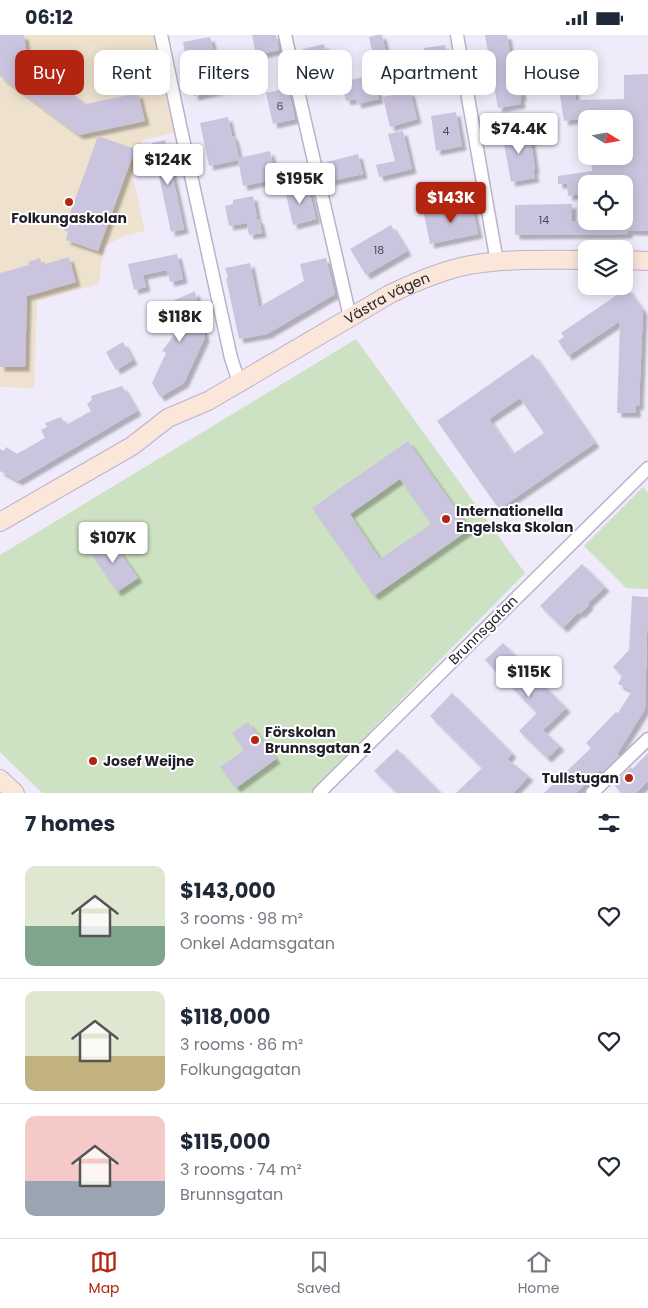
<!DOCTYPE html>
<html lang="en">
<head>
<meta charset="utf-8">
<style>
  :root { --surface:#fff; --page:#f6f6f7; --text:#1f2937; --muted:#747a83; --line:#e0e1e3; --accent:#b32511 }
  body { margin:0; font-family:Poppins,sans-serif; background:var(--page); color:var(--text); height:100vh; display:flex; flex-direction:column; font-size:19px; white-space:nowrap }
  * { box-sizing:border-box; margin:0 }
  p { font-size:16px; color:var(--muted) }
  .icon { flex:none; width:28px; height:28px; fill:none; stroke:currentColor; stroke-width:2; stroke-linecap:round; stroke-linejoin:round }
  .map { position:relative; height:758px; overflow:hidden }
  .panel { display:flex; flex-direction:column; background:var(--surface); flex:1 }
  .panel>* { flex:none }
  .banner { position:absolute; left:15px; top:15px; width:619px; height:45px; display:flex; gap:10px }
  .needle { width:32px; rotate:101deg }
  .controls { position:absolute; left:578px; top:75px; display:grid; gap:10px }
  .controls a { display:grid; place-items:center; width:55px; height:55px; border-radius:10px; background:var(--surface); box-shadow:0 2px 12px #0003; font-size:25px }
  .price { position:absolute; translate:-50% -42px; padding:0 11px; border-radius:5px; background:#fff; color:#222; font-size:16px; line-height:32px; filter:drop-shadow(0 1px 2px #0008) }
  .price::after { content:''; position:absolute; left:50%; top:30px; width:15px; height:11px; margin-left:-8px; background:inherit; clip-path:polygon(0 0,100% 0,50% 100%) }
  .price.current { background:var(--accent); color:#fff }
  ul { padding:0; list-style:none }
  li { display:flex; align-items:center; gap:15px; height:125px; padding:0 25px }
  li+li { border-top:1px solid var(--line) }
  li span { display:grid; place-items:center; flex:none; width:140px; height:100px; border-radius:10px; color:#555 }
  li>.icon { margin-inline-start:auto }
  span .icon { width:60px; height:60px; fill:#fffc; stroke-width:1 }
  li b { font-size:21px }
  h2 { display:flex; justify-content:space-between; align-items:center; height:60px; padding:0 25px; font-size:21px }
  .tag { padding:0 18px; border-radius:10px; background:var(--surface); box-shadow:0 2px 12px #0003; font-size:18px; line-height:45px }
  .tag.current { background:var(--accent); color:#fff }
  .status { display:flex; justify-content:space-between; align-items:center; height:35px; padding:0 25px; background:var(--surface); direction:ltr }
  .status svg { height:14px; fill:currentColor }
  .dock { display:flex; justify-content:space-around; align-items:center; height:70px; border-top:1px solid var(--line); background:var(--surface); font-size:14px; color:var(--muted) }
  .dock a { display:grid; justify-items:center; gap:2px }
  .dock .current { color:var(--accent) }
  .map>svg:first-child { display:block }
  .education { fill:#eee2ce }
  .green { fill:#cde2c2 }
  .building { fill:#cbc4de; fill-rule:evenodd; filter:url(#shadow) }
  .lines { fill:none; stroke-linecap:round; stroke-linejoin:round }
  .minor-casing { stroke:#b9b2cb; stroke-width:15 }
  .secondary-casing { stroke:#b9b2cb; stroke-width:20 }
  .minor { stroke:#fff; stroke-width:12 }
  .secondary { stroke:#fbe6da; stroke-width:18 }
  .poi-dot { fill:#b32511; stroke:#fff; stroke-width:2 }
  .labels { text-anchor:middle; stroke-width:4; stroke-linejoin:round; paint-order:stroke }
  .number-label { font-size:11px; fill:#4c4856 }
  .poi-label { font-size:14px; font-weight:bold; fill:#211f28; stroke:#fff; text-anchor:start }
  .street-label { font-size:14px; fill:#211f28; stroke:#fff }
</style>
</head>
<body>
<div class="status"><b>06:12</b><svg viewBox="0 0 49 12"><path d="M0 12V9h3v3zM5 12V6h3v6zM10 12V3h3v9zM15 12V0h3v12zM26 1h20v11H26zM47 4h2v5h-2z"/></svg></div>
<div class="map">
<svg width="648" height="758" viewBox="0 0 648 758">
  <defs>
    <filter id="shadow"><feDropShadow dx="4.5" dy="4.5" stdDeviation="1" flood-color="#0004"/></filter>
  </defs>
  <rect width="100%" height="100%" fill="#efebfb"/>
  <path class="education" d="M0,0H153L174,98L142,105L132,138L145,196L125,201L105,210L101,230L99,249L37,266L34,353L0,352Z"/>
  <path class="green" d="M356,304L525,538L310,758H42L0,717V520Z
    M643,452L648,457V554L626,553L584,511Z"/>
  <path class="building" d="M0,0H24L28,26L86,69L138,58L145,86L79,100L0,41Z
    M252,0H276L279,15L256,20Z
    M377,0H382L386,17L373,21L369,2Z
    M485,0H507L511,23H513L515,31L517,30L522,62H520L521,69L498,73Z
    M210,2L214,18H217L219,28L221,37L218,38L221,55L194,61L183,7Z
    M324,9L331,38L309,43L303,14Z
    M445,10L450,43L430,46L424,13Z
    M648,39V196H628V199L515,200V170L572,169V186H624V149H586V158L568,161L567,149H558V141L592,136L591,121H624V84H578L564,86L559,55L574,53L576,65L624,64V40Z
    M369,41L371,47L375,46L379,64L357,69L356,64L346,66L341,47Z
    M288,53L295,84L273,89L266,58Z
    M410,56L417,84L390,92L383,62Z
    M456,77L462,111L436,116L431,81Z
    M228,82L232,101H234L239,123L270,116L276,144L243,151L238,125L209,131L200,88Z
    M526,93L527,101L530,100L535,135H533L535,143L511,147L502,98Z
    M403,96L412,134L379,142L376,130L395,126L388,99Z
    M98,101L135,114L98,216L66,205L68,197L64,195Z
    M165,105L184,194L171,197L152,108Z
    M358,119L363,139L331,146L327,127Z
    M308,150L316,184L293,190L285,155Z
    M253,161L257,184H259L262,198L249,200L247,188L229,191L225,171L233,169V165Z
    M464,171H472L478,199L430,209L424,179Z
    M391,190L407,216L366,240L350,214Z
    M177,219L183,244L170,247L167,235L143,240L146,252L134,255L128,229Z
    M69,222L76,247L27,261L25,332H0V238L29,230L28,227L40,223L42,230Z
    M326,223L335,259L267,299L239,304L226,243L228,242L225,233L250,228L259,272L304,246L300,229Z
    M627,253L643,275L639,371L636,370V378H617L620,286L568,321L558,306L564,302L561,298Z
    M195,256L205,302L184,348L160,362L152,348L166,318L162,316L174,300L162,271Z
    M123,307L133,325L116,335L106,317Z
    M533,319L595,408L499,474L437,386ZM520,363L544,398L513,419L489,384Z
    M122,351L137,376L18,446L0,436V414L4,416L6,412L17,419L45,403L41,395L47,392L45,388L61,382L66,390L91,376L87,369L92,365L91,361Z
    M408,406L470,494L374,561L312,473ZM400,444L431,489L380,524L350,479Z
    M108,500L138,543L117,557L88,514Z
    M582,529L605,552L588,568L589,570L580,579L579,577L563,593L540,571Z
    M632,561L648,562L645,674L617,719L619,721L602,737L600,735L576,758H544L591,713L586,708L616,677L618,678L632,656L618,649L622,641L613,632L629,615Z
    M503,608L566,673L543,695L560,711L547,723L519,696L537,678L485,625Z
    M452,658L512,718L507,724L529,741L513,758H456L482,733L430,681Z
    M248,687L276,724L236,753L220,732L244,715L232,698Z
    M397,714L441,758H397L374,736Z
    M648,718V746L636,758H622L613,749L631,732L632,734Z"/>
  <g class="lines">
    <defs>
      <path id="minor" d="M161,0L181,95L231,323L239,347
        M285,0L350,282
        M457,0L497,227
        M319,758L648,433
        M592,758L648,704"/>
      <g id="secondary">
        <path d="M624,225L648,226"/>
        <path id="s1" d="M0,487L132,411L168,383L208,366L390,259C415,247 442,235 470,230C508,223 548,225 586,225"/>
        <path d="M0,744L15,758"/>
      </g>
    </defs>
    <use href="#minor" class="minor-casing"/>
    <use href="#secondary" class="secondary-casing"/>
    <use href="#minor" class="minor"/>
    <use href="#secondary" class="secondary"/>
  </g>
  <g class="poi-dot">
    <circle cx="69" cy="167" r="5"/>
    <circle cx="446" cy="484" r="5"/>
    <circle cx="255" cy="705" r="5"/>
    <circle cx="93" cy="726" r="5"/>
    <circle cx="629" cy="743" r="5"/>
  </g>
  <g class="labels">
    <g class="number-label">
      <text x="280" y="75">6</text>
      <text x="446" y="100">4</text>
      <text x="544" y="189">14</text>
      <text x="379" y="219">18</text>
    </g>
    <g class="poi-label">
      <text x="69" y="188" text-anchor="middle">Folkungaskolan</text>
      <text x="456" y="481">Internationella<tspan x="456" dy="16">Engelska Skolan</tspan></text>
      <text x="265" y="702">Förskolan<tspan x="265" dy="16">Brunnsgatan 2</tspan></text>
      <text x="103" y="731">Josef Weijne</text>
      <text x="619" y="748" text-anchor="end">Tullstugan</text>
    </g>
    <g class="street-label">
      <text dy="5" stroke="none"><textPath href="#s1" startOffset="448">Västra vägen</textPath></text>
      <text transform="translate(483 595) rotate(-45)" y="5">Brunnsgatan</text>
    </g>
  </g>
</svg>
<div class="controls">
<a><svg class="needle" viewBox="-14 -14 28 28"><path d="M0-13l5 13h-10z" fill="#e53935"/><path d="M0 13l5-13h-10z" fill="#747a83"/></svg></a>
<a><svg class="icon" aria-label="locate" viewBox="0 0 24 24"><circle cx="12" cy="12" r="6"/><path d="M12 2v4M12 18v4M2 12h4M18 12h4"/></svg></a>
<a><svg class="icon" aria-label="layers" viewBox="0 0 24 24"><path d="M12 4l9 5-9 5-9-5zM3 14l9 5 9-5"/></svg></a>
</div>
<b class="price" style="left:519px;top:120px">$74.4K</b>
<b class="price" style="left:168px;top:151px">$124K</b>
<b class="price" style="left:300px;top:170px">$195K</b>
<b class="price current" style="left:451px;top:189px">$143K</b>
<b class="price" style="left:180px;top:308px">$118K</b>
<b class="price" style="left:113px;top:529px">$107K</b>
<b class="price" style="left:529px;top:663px">$115K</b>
<div class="banner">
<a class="tag current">Buy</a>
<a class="tag">Rent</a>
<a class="tag">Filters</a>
<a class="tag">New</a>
<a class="tag">Apartment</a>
<a class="tag">House</a>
</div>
</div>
<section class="panel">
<h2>7 homes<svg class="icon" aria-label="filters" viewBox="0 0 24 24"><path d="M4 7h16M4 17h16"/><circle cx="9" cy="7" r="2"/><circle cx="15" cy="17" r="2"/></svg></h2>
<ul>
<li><span style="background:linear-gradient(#dfe7d0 60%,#7fa58c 0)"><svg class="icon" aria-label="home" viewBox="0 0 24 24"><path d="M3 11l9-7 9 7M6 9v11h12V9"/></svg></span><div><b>$143,000</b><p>3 rooms · 98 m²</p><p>Onkel Adamsgatan</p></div><svg class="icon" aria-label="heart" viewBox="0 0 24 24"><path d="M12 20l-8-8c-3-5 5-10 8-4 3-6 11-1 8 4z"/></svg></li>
<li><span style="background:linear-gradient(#dfe7d0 65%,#c2b280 0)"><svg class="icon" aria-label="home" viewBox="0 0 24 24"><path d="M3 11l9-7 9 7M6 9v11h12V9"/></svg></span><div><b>$118,000</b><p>3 rooms · 86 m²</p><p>Folkungagatan</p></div><svg class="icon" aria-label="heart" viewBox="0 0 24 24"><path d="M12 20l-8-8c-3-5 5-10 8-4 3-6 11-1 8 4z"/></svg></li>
<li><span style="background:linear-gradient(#f6c9c9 65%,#9aa5b1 0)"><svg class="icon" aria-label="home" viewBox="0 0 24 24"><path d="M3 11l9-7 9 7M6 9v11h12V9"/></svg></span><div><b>$115,000</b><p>3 rooms · 74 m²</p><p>Brunnsgatan</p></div><svg class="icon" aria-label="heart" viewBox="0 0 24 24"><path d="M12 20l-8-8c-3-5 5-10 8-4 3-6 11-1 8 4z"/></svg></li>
</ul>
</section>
<nav class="dock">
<a class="current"><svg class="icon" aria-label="map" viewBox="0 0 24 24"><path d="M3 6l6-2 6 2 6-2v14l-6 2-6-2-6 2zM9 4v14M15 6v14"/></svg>Map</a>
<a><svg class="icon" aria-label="saved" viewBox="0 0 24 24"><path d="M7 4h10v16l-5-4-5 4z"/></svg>Saved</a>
<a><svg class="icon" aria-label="home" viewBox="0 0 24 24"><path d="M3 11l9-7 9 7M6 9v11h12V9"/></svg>Home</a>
</nav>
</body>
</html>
